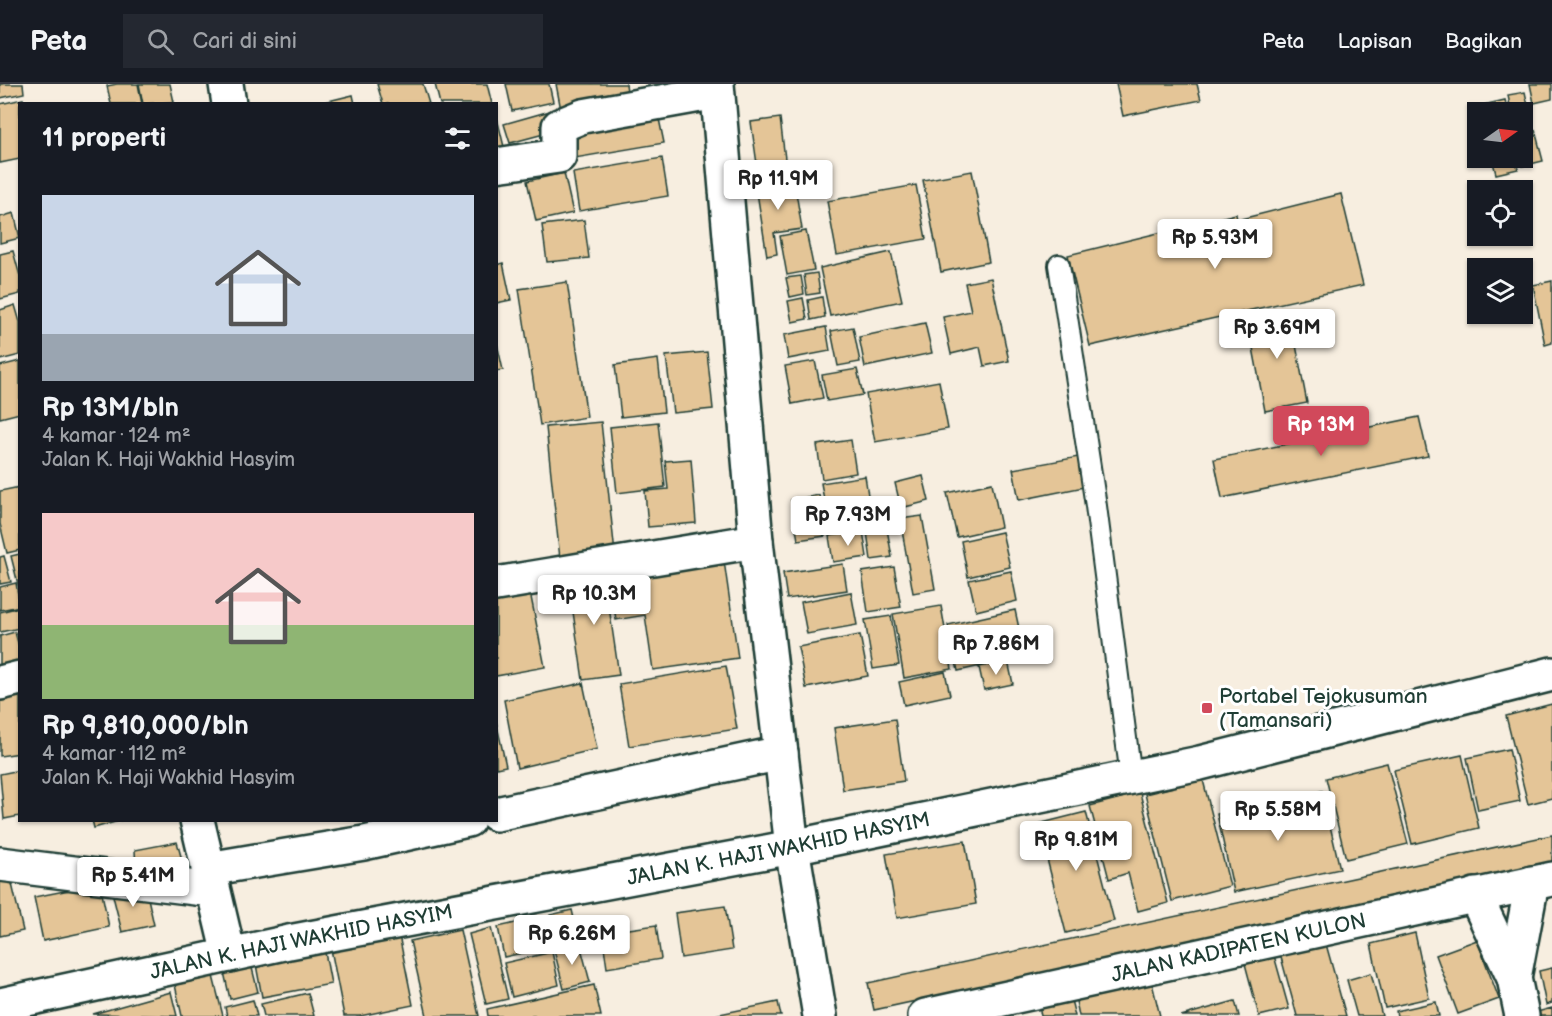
<!DOCTYPE html>
<html lang="id">
<head>
<meta charset="utf-8">
<style>
  :root { --surface:#171b24; --page:#242831; --text:#f1f3f6; --muted:#9ea1a6; --line:#363941; --accent:#d1495b }
  body { margin:0; font-family:"Balsamiq Sans",sans-serif; background:var(--page); color:var(--text); height:100vh; display:flex; flex-direction:column; font-size:22px; white-space:nowrap }
  * { box-sizing:border-box; margin:0 }
  p { font-size:20px; color:var(--muted) }
  .icon { flex:none; width:33px; height:33px; fill:none; stroke:currentColor; stroke-width:2; stroke-linecap:round; stroke-linejoin:round }
  .map { position:relative; flex:1; overflow:hidden }
  .sheet { position:absolute; left:18px; top:18px; width:480px; height:720px; display:flex; flex-direction:column; background:var(--surface); border-radius:0px; box-shadow:0 2px 4px #0004 }
  .sheet>* { flex:none }
  .needle { width:39px; rotate:76deg }
  .controls { position:absolute; left:1467px; top:18px; display:grid; gap:12px }
  .controls a { display:grid; place-items:center; width:66px; height:66px; border-radius:0px; background:var(--surface); box-shadow:0 2px 4px #0004; font-size:30px }
  .price { position:absolute; translate:-50% -51px; padding:0 14px; border-radius:6px; background:#fff; color:#222; font-size:20px; line-height:39px; filter:drop-shadow(0 2px 3px #0008) }
  .price::after { content:''; position:absolute; left:50%; top:36px; width:18px; height:14px; margin-left:-9px; background:inherit; clip-path:polygon(0 0,100% 0,50% 100%) }
  .price.selected { background:var(--accent); color:#fff }
  ul { padding:0; list-style:none }
  li { display:grid; align-content:center; gap:12px; height:318px; padding:0 24px }
  li span { display:grid; place-items:center; height:186px; border-radius:0px; color:#555 }
  li>.icon { margin-inline-start:auto }
  span .icon { width:108px; height:108px; fill:#fffc; stroke-width:1 }
  li b { font-size:26px }
  h2 { display:flex; justify-content:space-between; align-items:center; height:72px; padding:0 24px; font-size:26px }
  header { display:flex; align-items:center; gap:36px; box-sizing:border-box; height:84px; padding:0 30px; background:var(--surface); border-bottom:2px solid var(--line) }
  header strong { font-size:28px }
  nav { display:flex; gap:33px; margin-inline-start:auto; font-size:21px }
  .search { width:420px; height:54px; background:var(--page); display:flex; align-items:center; gap:15px; box-sizing:border-box; padding:0 21px; border-radius:0px; color:var(--muted); font-size:22px }
  .map>svg:first-child { display:block }
  .building { fill:#e4c597; stroke:#1f3d34; stroke-width:1.5 }
  .lines { fill:none; stroke-linecap:round; stroke-linejoin:round }
  .service-casing { stroke:#1f3d34; stroke-width:24 }
  .minor-casing { stroke:#1f3d34; stroke-width:38 }
  .tertiary-casing { stroke:#1f3d34; stroke-width:38 }
  .secondary-casing { stroke:#1f3d34; stroke-width:38 }
  .service { stroke:#fff; stroke-width:20 }
  .minor { stroke:#fff; stroke-width:33 }
  .tertiary { stroke:#fff; stroke-width:33 }
  .secondary { stroke:#fff; stroke-width:33 }
  .poi-dot { fill:#d1495b; stroke:#fff; stroke-width:2 }
  .labels { text-anchor:middle; stroke-width:6; stroke-linejoin:round; paint-order:stroke }
  .poi-label { font-size:21px; fill:#1f3d34; stroke:#fff; text-anchor:start }
  .street-label { font-size:21px; fill:#1f3d34; stroke:#fff }
</style>
</head>
<body>
<header>
<strong>Peta</strong>
<div class="search"><svg class="icon" aria-label="search" viewBox="0 0 24 24"><circle cx="10" cy="10" r="6"/><path d="M15 15l6 6"/></svg>Cari di sini</div>
<nav><a>Peta</a><a>Lapisan</a><a>Bagikan</a></nav>
</header>
<div class="map">
<svg width="1552" height="932" viewBox="0 0 1552 932">
  <rect width="100%" height="100%" fill="#f7eee0"/>
  <filter id="ink" filterUnits="userSpaceOnUse"><feTurbulence type="fractalNoise" baseFrequency=".0167" numOctaves="2"/><feDisplacementMap in="SourceGraphic" scale="12" xChannelSelector="R" yChannelSelector="G"/><feConvolveMatrix kernelMatrix="1 2 1 2 8 2 1 2 1" color-interpolation-filters="sRGB"/></filter>
  <g filter="url(#ink)">
    <path class="building" d="M0,0H23L24,9L0,14Z
      M117,0H138L142,20H111L107,2Z
      M139,0H170L174,18L143,20Z
      M377,0H423L429,20H383Z
      M435,0H487L492,20H440Z
      M506,0H549L553,18L512,27Z
      M556,0H626L628,16L561,26Z
      M1116,0H1197L1201,16L1123,32Z
      M1530,0H1552V15L1534,19Z
      M1525,8L1532,40L1522,43V28H1511L1508,11Z
      M353,11L355,20H316Z
      M23,15V20H20V75L0,79V20Z
      M1505,16L1508,28H1485L1483,21Z
      M550,27L555,47L510,59L504,40Z
      M658,30L664,59L569,75L563,46Z
      M497,34L505,67L496,70V35Z
      M780,34L786,83L758,87L751,38Z
      M1535,46L1543,77L1522,82V49Z
      M662,74L668,112L579,127L573,89Z
      M1492,74H1515L1518,85L1496,90Z
      M972,87L989,178L941,188L923,96Z
      M564,89L573,129L536,137L527,97Z
      M794,96L802,145L774,149L777,170L767,172L756,102Z
      M916,101L926,155L837,171L827,117Z
      M1341,110L1363,201L1090,262L1068,171L1236,130L1237,136Z
      M14,129L20,154L0,159V133Z
      M584,136L589,174L547,178L542,141Z
      M806,147L814,186L787,191L780,152Z
      M13,167L20,192V210L0,215V170Z
      M891,168L902,217L830,232L820,184Z
      M503,179L511,216L496,219V181Z
      M817,189L820,209L807,211L804,191Z
      M801,192L804,210L790,213L786,194Z
      M991,194L1009,277L984,282L980,263L951,270L943,233L971,227L965,199Z
      M1552,197V259L1545,261L1533,201Z
      M567,198L587,333L540,341L519,205Z
      M822,213L825,233L811,236L808,216Z
      M803,214L807,235L792,238L788,217Z
      M15,221L20,238V271L0,276V226Z
      M1289,224L1307,319L1265,327L1247,232Z
      M925,239L932,269L865,283L859,253Z
      M826,243L830,267L788,275L784,251Z
      M853,243L860,278L838,282L831,247Z
      M496,255L503,286L496,287Z
      M707,268L713,325L673,329L666,272Z
      M658,275L664,328L621,333L615,281Z
      M20,277V329L0,334V282Z
      M815,277L823,314L792,320L785,282Z
      M857,285L863,311L827,317L822,291Z
      M939,297L948,345L875,358L866,310Z
      M1419,333L1428,372L1222,414L1214,375Z
      M601,338L616,479L561,484L546,343Z
      M658,338L665,403L617,409L610,343Z
      M851,356L856,389L822,395L817,361Z
      M1078,373L1084,403L1019,416L1013,385Z
      M691,375L696,439L648,443L645,407L668,405L665,377Z
      M865,392L873,443L830,450L821,399Z
      M923,392L929,417L901,424L895,399Z
      M992,399L1001,443L957,453L947,409Z
      M20,403V466L7,469L0,440V407Z
      M819,411L825,452L798,456L791,416Z
      M922,432L935,505L913,509L900,435Z
      M887,445L892,473L871,476L867,448Z
      M863,447L867,473L833,478L829,452Z
      M1002,448L1010,483L968,493L961,457Z
      M20,470V503L19,504L11,472Z
      M4,472L11,498L0,500V473Z
      M724,477L738,574L653,586L645,531L616,536L610,494Z
      M843,480L847,506L787,515L783,489Z
      M894,483L901,523L868,528L862,488Z
      M1011,487L1017,517L976,527L969,496Z
      M604,489L619,591L583,596L568,494Z
      M16,499L20,522L0,526V503Z
      M529,503L545,583L496,592V509Z
      M851,508L857,541L807,550L801,518Z
      M941,522L952,585L904,594L893,530Z
      M20,523V544L0,548V528Z
      M1015,526L1025,572L958,587L948,541Z
      M891,532L899,581L873,585L865,536Z
      M15,548L20,566V585L0,590V552Z
      M860,551L868,592L806,604L798,563Z
      M1008,577L1013,600L984,606L979,583Z
      M726,582L737,645L629,662L619,600Z
      M945,588L950,611L904,621L899,598Z
      M583,599L597,665L517,684L504,616Z
      M20,609V669L0,672V613Z
      M1552,620V714L1528,720L1506,632Z
      M895,635L904,697L843,706L834,644Z
      M496,637L506,682L496,684Z
      M1509,665L1520,717L1478,726L1467,674Z
      M1462,671L1479,744L1412,760L1394,686Z
      M1387,679L1408,760L1346,775L1326,694Z
      M20,686V732L4,735L0,690Z
      M1203,696L1230,802L1172,817L1145,710Z
      M1322,707L1340,785L1234,808L1217,730Z
      M1140,709L1168,819L1138,827L1128,789L1109,795L1090,722Z
      M1086,728L1114,837L1066,849L1038,740Z
      M92,736H122L94,744Z
      M1552,751V779L874,926L868,899Z
      M965,757L976,820L897,834L886,770Z
      M177,758L182,776L136,785L135,766Z
      M9,787L23,847L0,852V789Z
      M100,800L109,843L43,857L34,813Z
      M145,801L154,841L122,848L112,808Z
      M725,822L732,866L681,874L675,829Z
      M572,826L579,856L557,861L550,831Z
      M543,833L549,863L504,873L498,843Z
      M656,841L661,875L607,884L602,849Z
      M491,844L508,915L486,920L469,850Z
      M460,846L479,932H427L410,857Z
      M1415,849L1429,914L1385,924L1371,860Z
      M399,851L413,921L360,932H344L331,865Z
      M1324,853L1346,932H1297L1279,866Z
      M1477,856L1499,915L1458,930L1436,871Z
      M580,860L590,898L564,905L554,866Z
      M324,863L331,900L262,913L255,875Z
      M552,868L559,901L512,913L504,879Z
      M1273,868L1289,925L1259,932L1244,876Z
      M249,872L258,908L230,915L222,879Z
      M1552,884V919L1546,921L1539,887Z
      M1371,889L1382,932H1357L1347,896Z
      M213,892L223,932H182L175,901Z
      M1151,895L1160,932H1079L1075,912Z
      M594,901L601,932H488L487,925Z
      M171,908L177,932L93,930Z
      M308,909L314,932H264L261,920Z
      M253,916L257,932H227L225,923Z
      M1071,916L1075,932H1041L1039,923Z
      M1235,917L1239,932H1181Z
      M778,918L781,932H710Z
      M1436,918L1439,932H1397L1396,927Z
      M1552,924V932H1538L1537,928Z"/>
    <g class="lines">
      <defs>
        <path id="service" d="M1059,181L1096,422L1131,693"/>
        <g id="minor">
          <path d="M226,0L229,20"/>
          <path d="M496,81L559,72V42L583,32L717,8"/>
          <path d="M496,500L756,457"/>
          <path d="M0,599L20,594"/>
          <path d="M496,730L781,669"/>
          <path d="M197,736L229,871"/>
          <path d="M0,780L212,806"/>
          <path d="M208,785L364,759L468,736"/>
          <path d="M1475,811L1514,894L1522,932"/>
          <path d="M1514,894L1532,799"/>
          <path id="s1" d="M925,932L1552,795"/>
        </g>
        <path id="tertiary" d="M717,0L756,457L792,763L820,932"/>
        <g id="secondary">
          <path id="s2" d="M0,921L289,858L792,763L1200,679L1552,590"/>
        </g>
      </defs>
      <use href="#service" class="service-casing"/>
      <use href="#minor" class="minor-casing"/>
      <use href="#tertiary" class="tertiary-casing"/>
      <use href="#secondary" class="secondary-casing"/>
      <use href="#service" class="service"/>
      <use href="#minor" class="minor"/>
      <use href="#tertiary" class="tertiary"/>
      <use href="#secondary" class="secondary"/>
    </g>
  </g>
  <rect class="poi-dot" x="1201" y="618" width="12" height="12" rx="3"/>
  <g class="labels">
    <g class="poi-label">
      <text x="1219" y="619">Portabel Tejokusuman<tspan x="1219" dy="24">(Tamansari)</tspan></text>
    </g>
    <g class="street-label">
      <text dy="7" stroke="none"><textPath href="#s2" startOffset="794">JALAN K. HAJI WAKHID HASYIM</textPath></text>
      <text dy="7" stroke="none"><textPath href="#s2" startOffset="308">JALAN K. HAJI WAKHID HASYIM</textPath></text>
      <text dy="7" stroke="none"><textPath href="#s1" startOffset="321">JALAN KADIPATEN KULON</textPath></text>
    </g>
  </g>
</svg>
<div class="controls">
<a><svg class="needle" viewBox="-14 -14 28 28"><path d="M0-13l5 13h-10z" fill="#e53935"/><path d="M0 13l5-13h-10z" fill="#9ea1a6"/></svg></a>
<a><svg class="icon" aria-label="locate" viewBox="0 0 24 24"><circle cx="12" cy="12" r="6"/><path d="M12 2v4M12 18v4M2 12h4M18 12h4"/></svg></a>
<a><svg class="icon" aria-label="layers" viewBox="0 0 24 24"><path d="M12 4l9 5-9 5-9-5zM3 14l9 5 9-5"/></svg></a>
</div>
<b class="price" style="left:778px;top:127px">Rp 11.9M</b>
<b class="price" style="left:1215px;top:186px">Rp 5.93M</b>
<b class="price" style="left:1277px;top:276px">Rp 3.69M</b>
<b class="price selected" style="left:1321px;top:373px">Rp 13M</b>
<b class="price" style="left:848px;top:463px">Rp 7.93M</b>
<b class="price" style="left:594px;top:542px">Rp 10.3M</b>
<b class="price" style="left:996px;top:592px">Rp 7.86M</b>
<b class="price" style="left:1278px;top:758px">Rp 5.58M</b>
<b class="price" style="left:1076px;top:788px">Rp 9.81M</b>
<b class="price" style="left:133px;top:824px">Rp 5.41M</b>
<b class="price" style="left:572px;top:882px">Rp 6.26M</b>
<section class="sheet">
<h2>11 properti<svg class="icon" aria-label="filters" viewBox="0 0 24 24"><path d="M4 7h16M4 17h16"/><circle cx="9" cy="7" r="2"/><circle cx="15" cy="17" r="2"/></svg></h2>
<ul>
<li><span style="background:linear-gradient(#c9d6e8 75%,#9aa5b1 0)"><svg class="icon" aria-label="home" viewBox="0 0 24 24"><path d="M3 11l9-7 9 7M6 9v11h12V9"/></svg></span><div><b>Rp 13M/bln</b><p>4 kamar · 124 m²</p><p>Jalan K. Haji Wakhid Hasyim</p></div></li>
<li><span style="background:linear-gradient(#f6c9c9 60%,#8fb573 0)"><svg class="icon" aria-label="home" viewBox="0 0 24 24"><path d="M3 11l9-7 9 7M6 9v11h12V9"/></svg></span><div><b>Rp 9,810,000/bln</b><p>4 kamar · 112 m²</p><p>Jalan K. Haji Wakhid Hasyim</p></div></li>
</ul>
</section>
</div>
</body>
</html>
